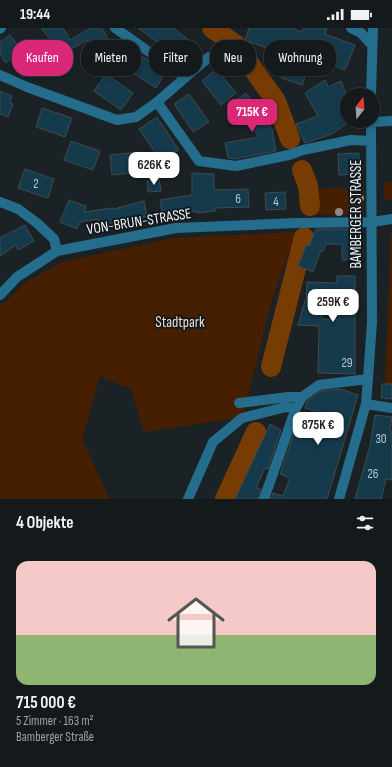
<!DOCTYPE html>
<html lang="de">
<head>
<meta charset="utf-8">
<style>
  :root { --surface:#141a1c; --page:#212729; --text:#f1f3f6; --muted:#9da1a3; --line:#33383b; --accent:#db2777 }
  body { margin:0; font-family:"Sofia Sans Condensed",sans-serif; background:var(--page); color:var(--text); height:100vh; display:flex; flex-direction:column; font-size:15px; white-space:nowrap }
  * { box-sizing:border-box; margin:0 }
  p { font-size:13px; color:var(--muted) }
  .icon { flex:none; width:22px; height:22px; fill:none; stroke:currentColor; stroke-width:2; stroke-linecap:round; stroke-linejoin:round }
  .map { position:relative; height:471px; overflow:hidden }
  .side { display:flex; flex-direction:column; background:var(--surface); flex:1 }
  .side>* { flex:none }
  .hud { position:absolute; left:12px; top:12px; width:368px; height:36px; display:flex; gap:8px }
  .needle { width:26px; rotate:17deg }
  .buttons { position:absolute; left:340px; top:60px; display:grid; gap:8px }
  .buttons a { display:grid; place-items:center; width:40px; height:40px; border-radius:50%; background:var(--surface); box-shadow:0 2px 6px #0003,0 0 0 1px var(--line); font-size:20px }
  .price { position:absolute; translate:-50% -34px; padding:0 9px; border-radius:8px; background:#fff; color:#222; font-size:13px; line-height:26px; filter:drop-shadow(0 1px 2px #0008) }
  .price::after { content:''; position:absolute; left:50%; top:24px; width:12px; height:9px; margin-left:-6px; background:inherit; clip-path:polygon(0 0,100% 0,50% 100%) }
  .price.current { background:var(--accent); color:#fff }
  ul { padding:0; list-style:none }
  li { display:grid; align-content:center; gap:8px; height:212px; padding:0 16px }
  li+li { border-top:1px solid var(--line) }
  li span { display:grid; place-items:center; height:124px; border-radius:12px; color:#555 }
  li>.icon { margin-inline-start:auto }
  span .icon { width:72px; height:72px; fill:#fffc; stroke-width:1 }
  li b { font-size:17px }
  h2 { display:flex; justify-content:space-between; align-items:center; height:48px; padding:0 16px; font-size:17px }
  .tag { padding:0 14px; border-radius:16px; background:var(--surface); box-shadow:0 2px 6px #0003,0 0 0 1px var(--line); font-size:14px; line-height:36px }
  .tag.current { background:var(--accent); color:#fff }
  .status { display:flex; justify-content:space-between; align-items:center; height:28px; padding:0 20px; background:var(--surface); direction:ltr }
  .status svg { height:11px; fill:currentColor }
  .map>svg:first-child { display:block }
  .green { fill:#461f00 }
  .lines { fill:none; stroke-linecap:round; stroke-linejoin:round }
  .river { stroke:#773c04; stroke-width:20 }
  .building { fill:#153a4b; stroke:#414a4e; fill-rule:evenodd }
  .minor { stroke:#256d8c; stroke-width:10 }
  .tree { fill:#918982 }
  .labels { text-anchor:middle; stroke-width:3.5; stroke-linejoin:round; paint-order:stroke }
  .number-label { font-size:13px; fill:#b9c7cd }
  .street-label { font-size:15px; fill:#f0f6f8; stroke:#11181c }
  .park-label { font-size:15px; fill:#f3ddce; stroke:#11181c }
</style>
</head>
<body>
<div class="status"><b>19:44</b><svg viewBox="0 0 49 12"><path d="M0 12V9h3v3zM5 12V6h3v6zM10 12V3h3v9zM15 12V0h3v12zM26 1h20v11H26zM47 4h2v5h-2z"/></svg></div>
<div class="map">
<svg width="392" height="471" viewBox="0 0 392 471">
  <rect width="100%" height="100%" fill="#1a2226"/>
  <path class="green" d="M384,155H392V171L384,172Z
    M364,160L363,186L315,187L314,161Z
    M297,204L271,274L243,389L144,404L131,361L100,348L82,412L110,471H0V279L25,255L62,234L174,210Z
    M391,206H392V356H385Z"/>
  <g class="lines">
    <path class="river" d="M212,0L236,17L276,73L290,111
      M302,142L308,158L310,178
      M271,339L304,209
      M225,471L256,404"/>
  </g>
  <path class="building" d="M41,0H63L70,12L91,0H102L117,27L110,31L93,19L87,12L22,49L11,31L6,35L0,26V14L10,7L27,29L53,15Z
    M138,0H173L196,18L184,34Z
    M249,0H291L302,4L303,0H327L325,6L355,17L345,42L312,30L302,57L281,50L283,45L265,38L271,22L245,12Z
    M134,23L166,44L156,60L124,39Z
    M216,41L236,65L221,77L202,53Z
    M106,46L133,65L121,82L94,63Z
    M325,52L328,59L341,53L347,69V95L332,106L305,115L296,96L318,88L305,65Z
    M0,63L12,68L10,75L13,76L8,89L0,86Z
    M246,65L272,101L276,123L235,131L228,130L225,115L259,109L234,74Z
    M189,66L209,94L193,104L174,76Z
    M42,80L72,90L65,109L36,99Z
    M157,89L179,122L161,133L139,101Z
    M71,113L100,123L93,142L64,132Z
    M140,124L142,144L112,147L110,127Z
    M359,125V146L339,147L338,126Z
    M25,141L54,151L48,170L18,160Z
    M192,145L214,146V162L248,161L249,179L215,180V183L197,185V183L163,189L160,172L192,167Z
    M159,151L161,163L148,164L147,153Z
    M285,164L286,181L266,182L265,165Z
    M69,172L86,178L84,184L113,180L114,181L144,173L147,188L116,196V197L100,200L98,191L80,194L77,201L60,194Z
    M25,197L34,213L18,222L16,217L0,228V210Z
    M316,201H356V231L342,232V216H326L323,223L321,222L313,244L298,238L306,217L309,218Z
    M337,248H355V346L318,345L319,298L298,297L305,273H306L307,254L337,255ZM322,273H339V291H322Z
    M382,356H392V371L381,370Z
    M341,361L358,367L327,471H271L273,465L283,468L290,450L280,446L297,396L309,402L316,383L305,380L307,373L321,363Z
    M375,387L392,389L390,403H392V452L386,451L381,471H355L370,418Z
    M270,396L281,402L268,441L265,440L256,460L261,461L258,471H235Z"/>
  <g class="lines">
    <path class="minor" d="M115,0L185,49
      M351,0L361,5L372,17
      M0,1L1,0
      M0,47L27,59L117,92L136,89L157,74L209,29
      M371,67L373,0
      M157,74L199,133L236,138L289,127L303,122L351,112L371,113
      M371,94L392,93
      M0,174L18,181L37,195L54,211L57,223
      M0,267L17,249L57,223L176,200L296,195L372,194L392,191
      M239,375L288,369H302
      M366,376L392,380
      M188,471L213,414L242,390L286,379L296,380
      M264,471L296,380L302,369L319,357L368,351
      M339,471L366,376L368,351L372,294L371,93"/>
  </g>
  <g class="tree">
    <circle cx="360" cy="170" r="4"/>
    <circle cx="339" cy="184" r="4"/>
  </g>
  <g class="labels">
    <g class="number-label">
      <text x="36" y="160">2</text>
      <text x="238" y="175">6</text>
      <text x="276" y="178">4</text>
      <text x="347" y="339">29</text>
      <text x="381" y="415">30</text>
      <text x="373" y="450">26</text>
    </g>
    <g class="street-label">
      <text transform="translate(356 186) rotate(-90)" y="5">BAMBERGER STRASSE</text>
      <text transform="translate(139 193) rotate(-9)" y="5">VON-BRUN-STRASSE</text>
    </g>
    <g class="park-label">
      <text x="180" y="299">Stadtpark</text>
    </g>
  </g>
</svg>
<div class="buttons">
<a><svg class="needle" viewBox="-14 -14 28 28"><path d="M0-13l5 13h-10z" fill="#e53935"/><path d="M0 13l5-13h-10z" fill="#9da1a3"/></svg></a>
</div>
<b class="price current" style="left:252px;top:105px">715K €</b>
<b class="price" style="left:154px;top:158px">626K €</b>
<b class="price" style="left:333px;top:295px">259K €</b>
<b class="price" style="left:318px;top:418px">875K €</b>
<div class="hud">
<a class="tag current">Kaufen</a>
<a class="tag">Mieten</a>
<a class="tag">Filter</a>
<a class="tag">Neu</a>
<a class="tag">Wohnung</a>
</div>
</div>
<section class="side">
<h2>4 Objekte<svg class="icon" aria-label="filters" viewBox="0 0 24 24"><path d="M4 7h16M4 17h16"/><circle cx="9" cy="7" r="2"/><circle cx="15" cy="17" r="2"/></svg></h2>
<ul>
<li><span style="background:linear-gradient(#f6c9c9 60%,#8fb573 0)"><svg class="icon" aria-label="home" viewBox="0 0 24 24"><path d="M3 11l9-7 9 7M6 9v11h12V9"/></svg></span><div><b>715 000 €</b><p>5 Zimmer · 163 m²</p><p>Bamberger Straße</p></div></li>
</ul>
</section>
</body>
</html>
